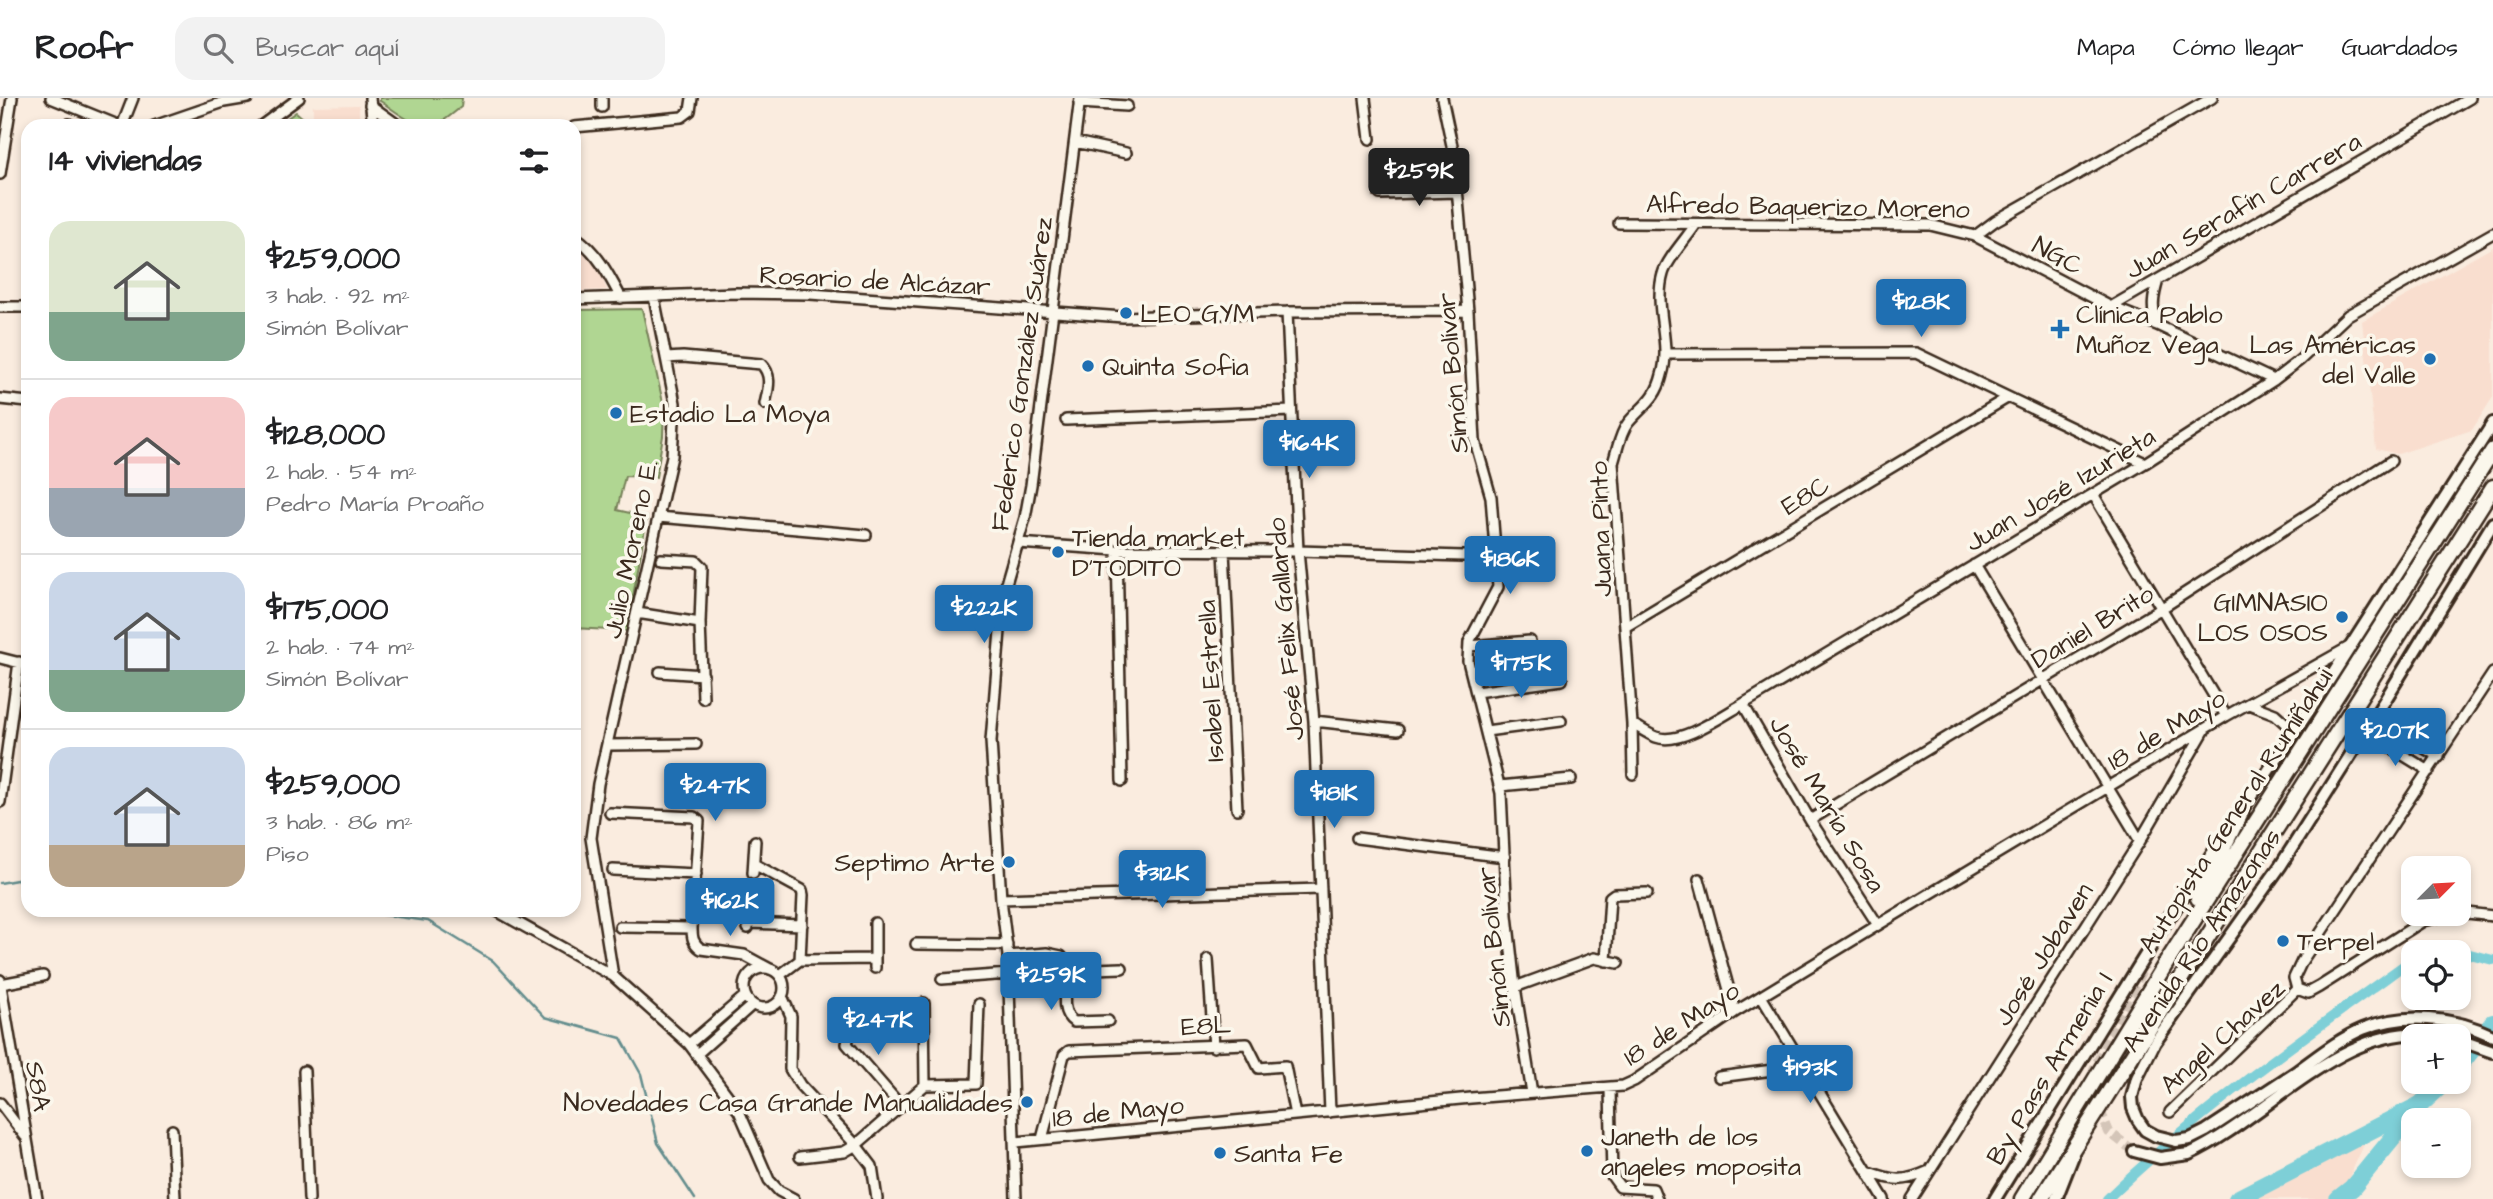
<!DOCTYPE html>
<html lang="es">
<head>
<meta charset="utf-8">
<style>
  :root { --surface:#fff; --page:#f2f2f2; --text:#202124; --muted:#757577; --line:#e0e0e0; --accent:#1f6fb2 }
  body { margin:0; font-family:"Architects Daughter",sans-serif; background:var(--page); color:var(--text); height:100vh; display:flex; flex-direction:column; font-size:26px; white-space:nowrap }
  * { box-sizing:border-box; margin:0 }
  p { font-size:23px; color:var(--muted) }
  .icon { flex:none; width:38px; height:38px; fill:none; stroke:currentColor; stroke-width:2; stroke-linecap:round; stroke-linejoin:round }
  .map { position:relative; flex:1; overflow:hidden }
  .side { position:absolute; left:21px; top:21px; width:560px; height:798px; display:flex; flex-direction:column; background:var(--surface); border-radius:21px; box-shadow:0 4px 10px #0003 }
  .side>* { flex:none }
  .needle { width:46px; rotate:66deg }
  .tools { position:absolute; left:2401px; top:758px; display:grid; gap:14px }
  .tools a { display:grid; place-items:center; width:70px; height:70px; border-radius:14px; background:var(--surface); box-shadow:0 4px 10px #0003; font-size:35px }
  .price { position:absolute; translate:-50% -60px; padding:0 16px; border-radius:7px; background:var(--accent); color:#fff; font-size:23px; line-height:46px; filter:drop-shadow(0 2px 4px #0008) }
  .price::after { content:''; position:absolute; left:50%; top:42px; width:21px; height:16px; margin-left:-10px; background:inherit; clip-path:polygon(0 0,100% 0,50% 100%) }
  .price.current { background:#222; color:#fff }
  ul { padding:0; list-style:none }
  li { display:flex; align-items:center; gap:21px; height:175px; padding:0 28px }
  li+li { border-top:2px solid var(--line) }
  li span { display:grid; place-items:center; flex:none; width:196px; height:140px; border-radius:21px; color:#555 }
  li>.icon { margin-inline-start:auto }
  span .icon { width:84px; height:84px; fill:#fffc; stroke-width:1 }
  li b { font-size:30px }
  h2 { display:flex; justify-content:space-between; align-items:center; height:84px; padding:0 28px; font-size:30px }
  header { display:flex; align-items:center; gap:42px; box-sizing:border-box; height:98px; padding:0 35px; background:var(--surface); border-bottom:2px solid var(--line) }
  header strong { font-size:33px }
  nav { display:flex; gap:38px; margin-inline-start:auto; font-size:24px }
  .search { width:490px; height:63px; background:var(--page); display:flex; align-items:center; gap:18px; box-sizing:border-box; padding:0 24px; border-radius:21px; color:var(--muted); font-size:26px }
  .map>svg:first-child { display:block }
  .built { fill:#f9decf }
  .green { fill:#b0d692; stroke:#768058; stroke-width:2 }
  .lines { fill:none; stroke-linecap:round; stroke-linejoin:round }
  .stream { stroke:#638d8d; stroke-width:2.5 }
  .canal { stroke:#7ecfd7; stroke-width:10 }
  .river { stroke:#7ecfd7; stroke-width:18 }
  .major-tunnel { stroke:#d4c5b8; stroke-width:10; stroke-dasharray:10 5; stroke-linecap:butt }
  .minor-casing { stroke:#3b2a1e; stroke-width:14 }
  .major-casing { stroke:#3b2a1e; stroke-width:16 }
  .highway-casing { stroke:#3b2a1e; stroke-width:19 }
  .minor { stroke:#fbf7ec; stroke-width:9 }
  .major { stroke:#fbf7ec; stroke-width:10 }
  .highway { stroke:#fbf7ec; stroke-width:14 }
  .poi-dot { fill:#1f6fb2; stroke:#fbf7ec; stroke-width:2.5 }
  .labels { text-anchor:middle; stroke-width:7; stroke-linejoin:round; paint-order:stroke }
  .street-label { font-size:26px; fill:#3b2a1e; stroke:#fbf7ec }
  .poi-label { font-size:26px; fill:#3b2a1e; stroke:#fbf7ec; text-anchor:start }
</style>
</head>
<body>
<header>
<strong>Roofr</strong>
<div class="search"><svg class="icon" aria-label="search" viewBox="0 0 24 24"><circle cx="10" cy="10" r="6"/><path d="M15 15l6 6"/></svg>Buscar aquí</div>
<nav><a>Mapa</a><a>Cómo llegar</a><a>Guardados</a></nav>
</header>
<div class="map">
<svg width="2493" height="1101" viewBox="0 0 2493 1101">
  <rect width="100%" height="100%" fill="#faecdf"/>
  <filter id="ink" filterUnits="userSpaceOnUse"><feTurbulence type="fractalNoise" baseFrequency=".0143" numOctaves="2"/><feDisplacementMap in="SourceGraphic" scale="14" xChannelSelector="R" yChannelSelector="G"/><feConvolveMatrix kernelMatrix="1 2 1 2 8 2 1 2 1" color-interpolation-filters="sRGB"/></filter>
  <g filter="url(#ink)">
    <path class="built" d="M359,7V22L313,23V8Z
      M574,149L582,154L600,174L607,192L574,193Z
      M2493,149V299L2472,332L2398,356L2376,351L2362,223Z
      M2360,1037L2368,1038L2345,1088L2329,1101H2249Z"/>
    <path class="green" d="M380,0H462L461,9C453,15 442,26 432,28C415,31 393,11 380,3Z
      M296,14L311,27L360,26V28H276Z
      M642,211L664,309L663,338L656,379L625,378L617,412L647,419L627,533L574,530V212Z"/>
    <g class="lines">
      <path class="stream" d="M0,785L28,780
        M347,812L428,823L493,863L545,919L621,940L641,976L658,1045L695,1101"/>
      <path class="canal" d="M2459,856L2466,855L2493,862
        M2107,1101C2197,1014 2301,941 2403,868L2413,866"/>
      <path class="river" d="M2459,968L2493,925
        M2237,1101L2420,1007L2445,984
        M2338,1101L2352,1090L2414,1014"/>
      <path class="major-tunnel" d="M2134,1053L2109,1034L2096,1003L2094,971L2144,868"/>
      <defs>
        <path id="minor" d="M51,0L120,28
          M370,0L373,28
          M602,0V9
          M1365,0L1370,41
          M1442,0L1454,57L1468,213L1475,343L1491,399L1498,489L1469,544L1468,563L1501,695L1507,817L1515,889L1532,995
          M1079,5L1127,8
          M370,7L399,28
          M69,28V26
          M122,28L133,0
          M154,28L224,4L248,0
          M261,28L299,0
          M574,29L682,19L690,13L692,0
          M1075,44L1126,55
          M0,76L12,0
          M1380,96L1457,94
          M1619,125L1930,127L1975,138L2111,209L2157,227L2274,282
          M574,138C597,153 609,177 621,200
          M1975,138L1995,123L2212,0
          M574,201L735,195L810,196L1123,219L1287,214L1468,213
          M0,209H28
          M2111,209L2470,0
          M1287,214L1298,453L1314,623L1330,1014
          M2157,227C2151,211 2153,199 2158,182
          M1667,256L1916,255L2145,365
          M666,260L683,259L761,266C773,277 768,292 765,306
          M0,301L28,304
          M1066,322L1291,313
          M2093,396L2226,618
          M658,419L866,437
          M1018,445L1117,452L1298,453L1496,459
          M1117,452L1122,683
          M1224,453L1237,711
          M661,461L696,463L702,469L700,525L703,600
          M1974,467L2140,743
          M637,515L700,525
          M1625,529L2007,300
          M1469,548L1530,543
          M0,560L28,567
          M660,574L703,577
          M1476,594L1562,582
          M1743,606L1810,722L1878,827
          M2249,606L2275,616L2295,634
          M2374,620L2439,659
          M1314,623L1398,632
          M1632,626C1640,630 1648,636 1656,639C1680,648 1722,618 1743,606L2145,365L2274,282L2300,262L2348,217L2493,135
          M1486,633L1561,623
          M2366,634L2429,673
          M609,647L696,646
          M1633,676L1632,626L1613,365C1617,353 1620,335 1628,325C1643,307 1656,302 1662,277C1672,244 1653,210 1663,176C1667,161 1687,140 1696,126
          M1500,688L1571,681
          M0,704L19,564
          M610,715L694,719L699,723L692,830C692,840 693,845 701,851L744,857L770,871
          M1810,722L2162,510L2391,363
          M1357,740L1505,759
          M754,766L802,792L803,797L800,862
          M613,772L696,776
          M753,775L755,743
          M1699,781L1735,914
          M1001,801L1321,791
          M495,812L613,878L689,946L739,1013L769,1082L779,1093L794,1101
          M2459,814L2493,818
          M749,825L802,827
          M875,825V870
          M620,829L692,830
          M748,830L750,811
          M916,846L1007,847
          M1008,858L1047,855L1061,858C1077,875 1052,909 1074,924L1108,923
          M1208,861L1214,949
          M1606,863L1610,799L1614,796L1647,795
          M744 890a20 20 0 1 1 40 0a20 20 0 1 1-40 0Z
          M1067,872L1122,870
          M780,877L800,862L875,861
          M613,878L591,740L598,686L672,358L675,305L654,199
          M942,881L1009,876
          M0,882L37,1101
          M1,886L43,878
          M1515,889L1594,860L1618,865
          M2297,891L2294,880L2302,863L2493,575
          M2297,891L2308,895L2319,889L2423,823L2449,816
          M782,898L791,918L790,971L800,987L856,1047L872,1068L877,1101
          M1761,898L1884,1101
          M924,905L925,987
          M855,910L847,946L900,1007
          M689,946L745,898
          M697,956L752,907
          M304,973L309,1101
          M1719,979L1804,968
          M1610,991L1612,1078L1620,1089L1653,1091L1657,1101
          M0,1005L25,1038
          M2170,1014L2297,891
          M172,1032L175,1101
          M1042,1041L1064,957L1069,953L1247,946L1259,970L1285,968L1295,1017
          M1016,1044L1471,1000L1623,988L1634,983L1735,914L1878,827L2226,618L2351,548
          M800,1059L844,1054L856,1047L925,987L976,986L979,906
          M1867,1073C1893,1083 1903,1085 1929,1073
          M1016,1101L1008,858L1001,801L991,643L1003,496L1025,420L1031,387L1080,0
          M1912,1101L2140,743L2204,633"/>
        <path id="major" d="M2493,425L2374,620L2281,767L2155,944L2137,980L2132,999L2133,1010L2138,1022L2145,1032L2156,1038L2176,1043L2190,1041L2206,1033C2236,1013 2266,994 2296,974C2317,959 2339,941 2363,931C2405,914 2453,919 2493,938
          M2237,719L2319,598L2493,325
          M2459,942L2493,954
          M2134,1053L2160,1060L2189,1056C2268,1020 2347,918 2442,938
          M1995,1101L2164,827L2224,738
          M2056,1101L2073,1058"/>
        <path id="highway" d="M2198,800L2241,714
          M2022,1101L2165,867L2493,352
          M2041,1101L2493,389"/>
      </defs>
      <use href="#minor" class="minor-casing"/>
      <use href="#major" class="major-casing"/>
      <use href="#highway" class="highway-casing"/>
      <use href="#minor" class="minor"/>
      <use href="#major" class="major"/>
      <use href="#highway" class="highway"/>
    </g>
  </g>
  <g class="poi-dot">
    <circle cx="1126" cy="215" r="7"/>
    <path d="M2056.5 220.5h7v7h7v7h-7v7h-7v-7h-7v-7h7z"/>
    <circle cx="2430" cy="261" r="7"/>
    <circle cx="1088" cy="268" r="7"/>
    <circle cx="616" cy="315" r="7"/>
    <circle cx="1058" cy="454" r="7"/>
    <circle cx="2342" cy="519" r="7"/>
    <circle cx="1009" cy="764" r="7"/>
    <circle cx="2283" cy="843" r="7"/>
    <circle cx="1027" cy="1004" r="7"/>
    <circle cx="1587" cy="1053" r="7"/>
    <circle cx="1220" cy="1055" r="7"/>
  </g>
  <g class="labels">
    <g class="street-label">
      <text transform="translate(2243 107) rotate(-30)" y="9">Juan Serafín Carrera</text>
      <text transform="translate(1808 108) rotate(1)" y="9">Alfredo Baquerizo Moreno</text>
      <text transform="translate(2058 157) rotate(28)" y="9">NGC</text>
      <text transform="translate(875 182) rotate(3)" y="9">Rosario de Alcázar</text>
      <text transform="translate(1452 275) rotate(-95)" y="9">Simón Bolívar</text>
      <text transform="translate(1021 276) rotate(-82)" y="9">Federico González Suárez</text>
      <text transform="translate(2060 391) rotate(-31)" y="9">Juan José Izurieta</text>
      <text transform="translate(1805 397) rotate(-31)" y="9">E8C</text>
      <text transform="translate(1600 431) rotate(-92)" y="9">Juana Pinto</text>
      <text transform="translate(630 451) rotate(-78)" y="9">Julio Moreno E.</text>
      <text transform="translate(2092 528) rotate(-31)" y="9">Daniel Brito</text>
      <text transform="translate(1285 531) rotate(-95)" y="9">José Felix Gallardo</text>
      <text transform="translate(1210 583) rotate(-93)" y="9">Isabel Estrella</text>
      <text transform="translate(2166 631) rotate(-31)" y="9">18 de Mayo</text>
      <text transform="translate(1828 706) rotate(59)" y="9">José María Sosa</text>
      <text transform="translate(2235 712) rotate(-57)" y="9">Autopista General Rumiñahui</text>
      <text transform="translate(2201 842) rotate(-56)" y="9">Avenida Río Amazonas</text>
      <text transform="translate(1493 849) rotate(-96)" y="9">Simón Bolívar</text>
      <text transform="translate(2043 856) rotate(-58)" y="9">José Jobaven</text>
      <text transform="translate(1681 925) rotate(-33)" y="9">18 de Mayo</text>
      <text transform="translate(1206 927) rotate(-3)" y="9">E8L</text>
      <text transform="translate(2222 938) rotate(-42)" y="9">Angel Chavez</text>
      <text transform="translate(2049 970) rotate(-59)" y="9">By Pass Armenia I</text>
      <text transform="translate(39 988) rotate(80)" y="9">S8A</text>
      <text transform="translate(1118 1013) rotate(-6)" y="9">18 de Mayo</text>
    </g>
    <g class="poi-label">
      <text x="1140" y="224">LEO GYM</text>
      <text x="2076" y="225">Clínica Pablo<tspan x="2076" dy="30">Muñoz Vega</tspan></text>
      <text x="2416" y="255" text-anchor="end">Las Américas<tspan x="2416" dy="30">del Valle</tspan></text>
      <text x="1102" y="277">Quinta Sofia</text>
      <text x="630" y="324">Estadio La Moya</text>
      <text x="1072" y="448">Tienda market<tspan x="1072" dy="30">D'TODITO</tspan></text>
      <text x="2328" y="513" text-anchor="end">GIMNASIO<tspan x="2328" dy="30">LOS OSOS</tspan></text>
      <text x="995" y="773" text-anchor="end">Septimo Arte</text>
      <text x="2297" y="852">Terpel</text>
      <text x="1013" y="1013" text-anchor="end">Novedades Casa Grande Manualidades</text>
      <text x="1601" y="1047">Janeth de los<tspan x="1601" dy="30">angeles moposita</tspan></text>
      <text x="1234" y="1064">Santa Fe</text>
    </g>
  </g>
</svg>
<div class="tools">
<a><svg class="needle" viewBox="-14 -14 28 28"><path d="M0-13l5 13h-10z" fill="#e53935"/><path d="M0 13l5-13h-10z" fill="#757577"/></svg></a>
<a><svg class="icon" aria-label="locate" viewBox="0 0 24 24"><circle cx="12" cy="12" r="6"/><path d="M12 2v4M12 18v4M2 12h4M18 12h4"/></svg></a>
<a>+</a>
<a>−</a>
</div>
<b class="price current" style="left:1419px;top:110px">$259K</b>
<b class="price" style="left:1921px;top:241px">$128K</b>
<b class="price" style="left:1309px;top:382px">$164K</b>
<b class="price" style="left:1510px;top:498px">$186K</b>
<b class="price" style="left:984px;top:547px">$222K</b>
<b class="price" style="left:1521px;top:602px">$175K</b>
<b class="price" style="left:2395px;top:670px">$207K</b>
<b class="price" style="left:715px;top:725px">$247K</b>
<b class="price" style="left:1334px;top:732px">$181K</b>
<b class="price" style="left:1162px;top:812px">$312K</b>
<b class="price" style="left:730px;top:840px">$162K</b>
<b class="price" style="left:1051px;top:914px">$259K</b>
<b class="price" style="left:878px;top:959px">$247K</b>
<b class="price" style="left:1810px;top:1007px">$193K</b>
<section class="side">
<h2>14 viviendas<svg class="icon" aria-label="filters" viewBox="0 0 24 24"><path d="M4 7h16M4 17h16"/><circle cx="9" cy="7" r="2"/><circle cx="15" cy="17" r="2"/></svg></h2>
<ul>
<li><span style="background:linear-gradient(#dfe7d0 65%,#7fa58c 0)"><svg class="icon" aria-label="home" viewBox="0 0 24 24"><path d="M3 11l9-7 9 7M6 9v11h12V9"/></svg></span><div><b>$259,000</b><p>3 hab. · 92 m²</p><p>Simón Bolívar</p></div></li>
<li><span style="background:linear-gradient(#f6c9c9 65%,#9aa5b1 0)"><svg class="icon" aria-label="home" viewBox="0 0 24 24"><path d="M3 11l9-7 9 7M6 9v11h12V9"/></svg></span><div><b>$128,000</b><p>2 hab. · 54 m²</p><p>Pedro María Proaño</p></div></li>
<li><span style="background:linear-gradient(#c9d6e8 70%,#7fa58c 0)"><svg class="icon" aria-label="home" viewBox="0 0 24 24"><path d="M3 11l9-7 9 7M6 9v11h12V9"/></svg></span><div><b>$175,000</b><p>2 hab. · 74 m²</p><p>Simón Bolívar</p></div></li>
<li><span style="background:linear-gradient(#c9d6e8 70%,#b9a48a 0)"><svg class="icon" aria-label="home" viewBox="0 0 24 24"><path d="M3 11l9-7 9 7M6 9v11h12V9"/></svg></span><div><b>$259,000</b><p>3 hab. · 86 m²</p><p>Piso</p></div></li>
</ul>
</section>
</div>
</body>
</html>
